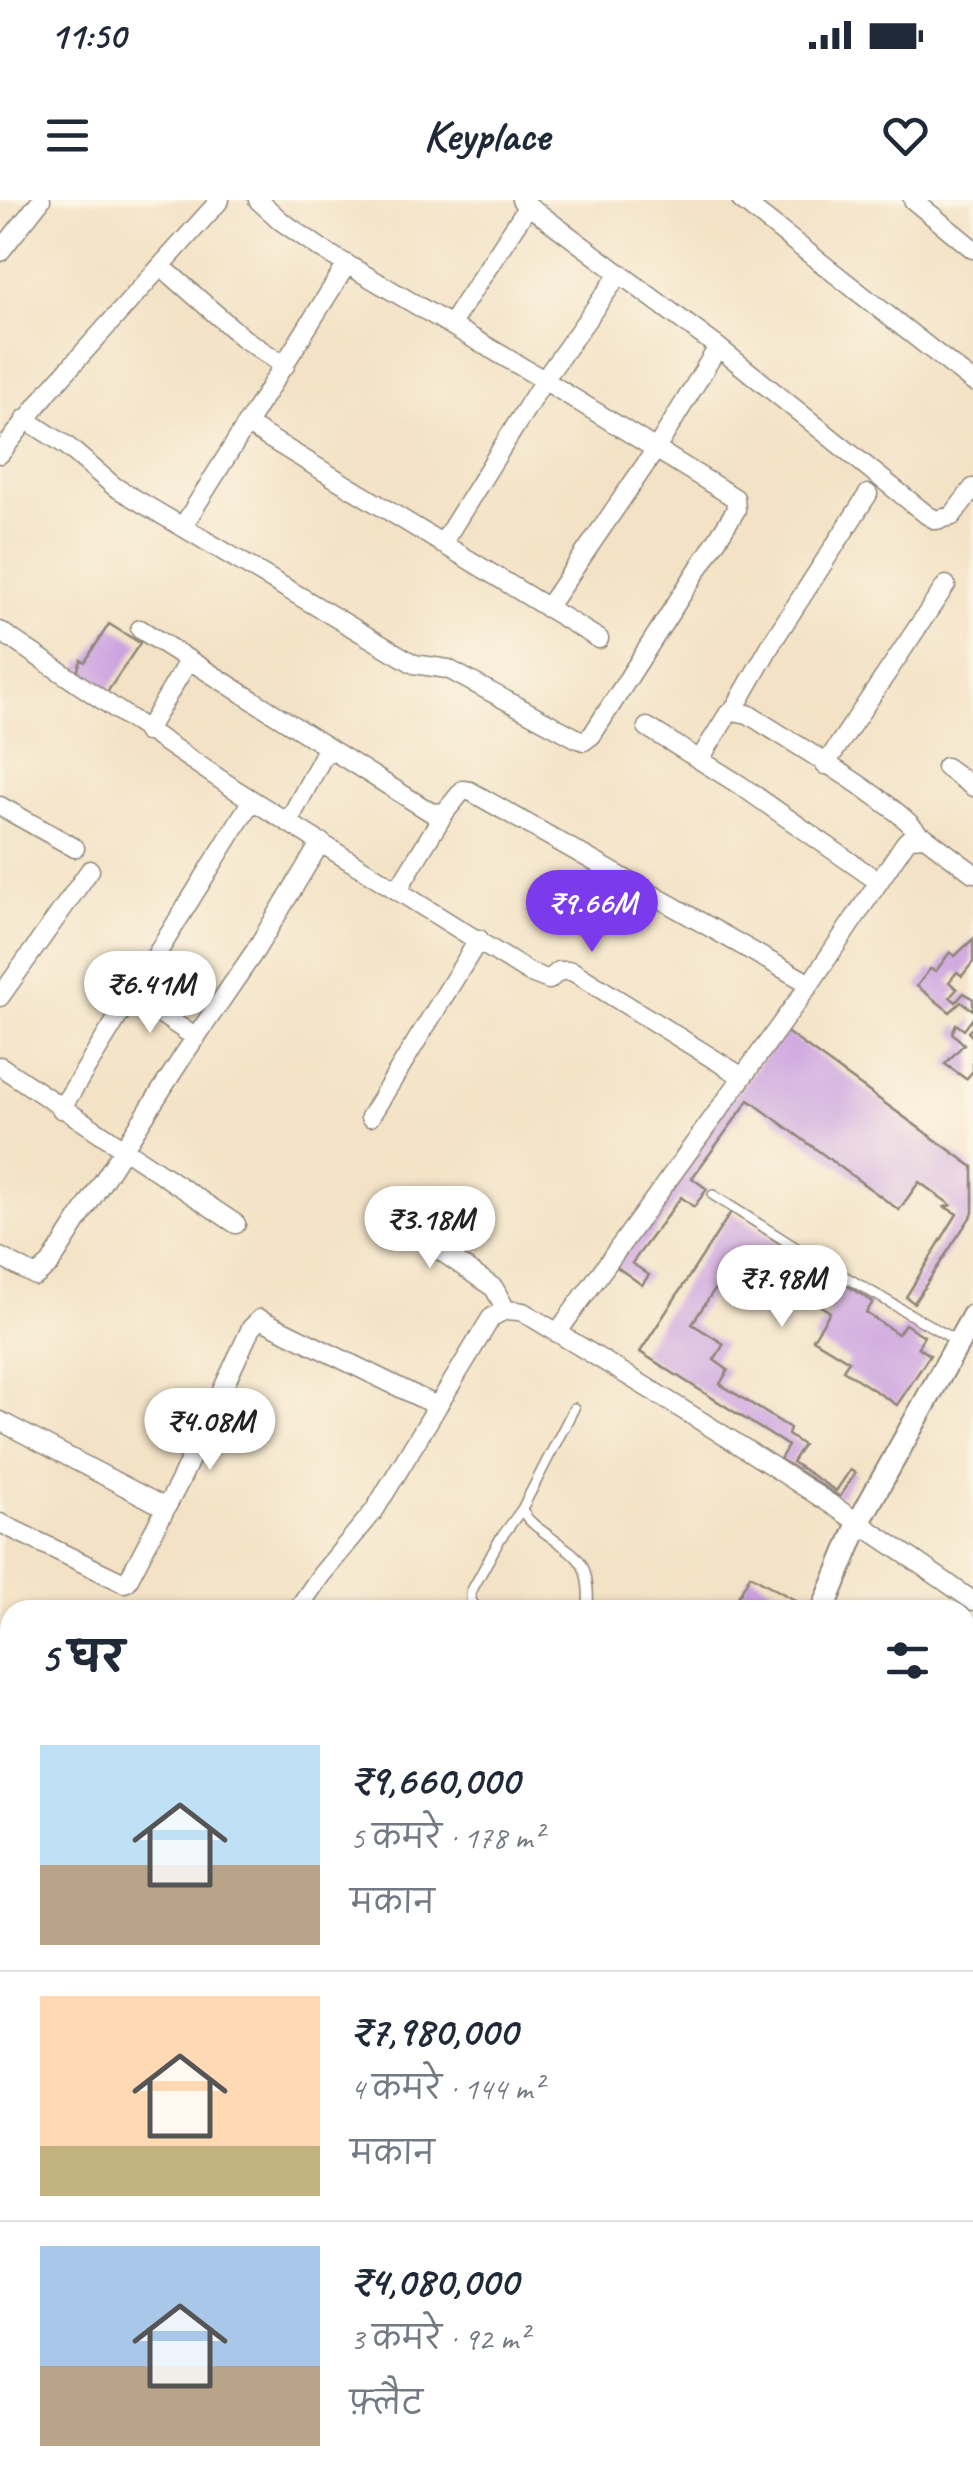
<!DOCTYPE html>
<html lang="hi">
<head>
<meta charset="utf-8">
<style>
  :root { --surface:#fff; --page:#f6f6f7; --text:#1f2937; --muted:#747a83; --line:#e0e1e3; --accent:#7c3aed }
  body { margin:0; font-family:Caveat,"Playpen Sans Deva",sans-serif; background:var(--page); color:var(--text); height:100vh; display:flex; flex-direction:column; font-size:38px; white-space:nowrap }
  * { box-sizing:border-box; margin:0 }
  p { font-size:32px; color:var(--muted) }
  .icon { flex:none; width:55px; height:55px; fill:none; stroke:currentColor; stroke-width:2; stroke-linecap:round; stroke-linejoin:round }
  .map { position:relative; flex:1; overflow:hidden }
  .drawer { position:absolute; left:0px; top:1400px; width:975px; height:892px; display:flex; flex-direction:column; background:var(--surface); border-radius:30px 30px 0 0; box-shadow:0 2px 8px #0004 }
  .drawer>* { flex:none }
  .price { position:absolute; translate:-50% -85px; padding:0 22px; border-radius:35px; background:#fff; color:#222; font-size:32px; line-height:65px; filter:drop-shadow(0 2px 5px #0008) }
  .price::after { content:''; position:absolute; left:50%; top:60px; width:30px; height:22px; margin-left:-15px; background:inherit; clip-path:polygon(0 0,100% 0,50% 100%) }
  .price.on { background:var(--accent); color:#fff }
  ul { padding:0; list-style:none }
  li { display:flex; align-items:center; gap:30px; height:250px; padding:0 40px }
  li+li { border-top:2px solid var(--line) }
  li span { display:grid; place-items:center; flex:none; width:280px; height:200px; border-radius:0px; color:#555 }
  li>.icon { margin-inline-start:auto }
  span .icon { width:120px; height:120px; fill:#fffc; stroke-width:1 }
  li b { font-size:42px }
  h2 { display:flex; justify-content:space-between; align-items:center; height:120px; padding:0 40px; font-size:42px }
  .status { display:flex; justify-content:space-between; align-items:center; height:70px; padding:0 50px; background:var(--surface); direction:ltr }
  .status svg { height:28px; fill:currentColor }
  header { display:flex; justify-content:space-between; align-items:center; height:130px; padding:0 40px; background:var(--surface); font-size:45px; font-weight:700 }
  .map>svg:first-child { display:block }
  .building { fill:#cba0e0 }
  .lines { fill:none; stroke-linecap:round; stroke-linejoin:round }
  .service-casing { stroke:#8f8678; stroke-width:12 }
  .minor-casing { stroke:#8f8678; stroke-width:21 }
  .tertiary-casing { stroke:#8f8678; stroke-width:24 }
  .secondary-casing { stroke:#8f8678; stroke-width:26 }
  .service { stroke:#fff; stroke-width:9 }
  .minor { stroke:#fff; stroke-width:18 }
  .tertiary { stroke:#fff; stroke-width:20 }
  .secondary { stroke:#fff; stroke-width:22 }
</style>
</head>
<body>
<div class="status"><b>11:50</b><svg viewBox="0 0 49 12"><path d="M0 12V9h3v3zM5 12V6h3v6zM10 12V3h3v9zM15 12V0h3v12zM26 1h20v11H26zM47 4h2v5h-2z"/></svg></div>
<header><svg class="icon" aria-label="menu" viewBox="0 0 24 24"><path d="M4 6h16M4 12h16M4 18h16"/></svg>Keyplace<svg class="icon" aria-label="heart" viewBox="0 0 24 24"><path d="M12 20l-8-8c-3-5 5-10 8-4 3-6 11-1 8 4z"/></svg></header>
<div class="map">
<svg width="973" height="2291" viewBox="0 0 973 2291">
  <rect width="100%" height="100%" fill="#fcf5e5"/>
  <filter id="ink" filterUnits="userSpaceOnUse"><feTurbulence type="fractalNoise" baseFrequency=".01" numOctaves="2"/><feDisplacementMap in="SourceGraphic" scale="20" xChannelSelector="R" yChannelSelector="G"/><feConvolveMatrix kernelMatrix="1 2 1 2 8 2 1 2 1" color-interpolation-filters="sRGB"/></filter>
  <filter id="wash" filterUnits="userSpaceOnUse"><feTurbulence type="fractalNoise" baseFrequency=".0048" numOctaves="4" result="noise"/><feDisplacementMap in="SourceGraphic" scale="40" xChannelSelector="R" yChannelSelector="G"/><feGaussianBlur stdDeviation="2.25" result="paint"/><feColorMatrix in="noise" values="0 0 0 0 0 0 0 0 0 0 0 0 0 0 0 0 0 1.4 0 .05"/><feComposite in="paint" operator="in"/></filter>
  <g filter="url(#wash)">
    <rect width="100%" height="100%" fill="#f3e2c5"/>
    <g id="blocks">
      <path class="building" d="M109,424L140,443L104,497L76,476L81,460L85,462Z
        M973,739V762L962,776L957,772L949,782L957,789L950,797L956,802L964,793L973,799V810L961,802L950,812L917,786L930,769L936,771L950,752L955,756Z
        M973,818V827L968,832L973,837V871L966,879L945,864L964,844L952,833L956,824L964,830Z
        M785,831L973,967V1013L914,1103L906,1097L957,1014L945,1007L951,1005L919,982L899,1010L749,900L692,978L707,989L694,1007L681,997L632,1063L649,1075L642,1085L603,1057Z
        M731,1012L873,1102L866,1113L898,1134L905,1124L924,1136L918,1147L930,1155L897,1205L843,1170L849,1161L813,1139L830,1112L738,1053L692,1124L724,1144L714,1160L728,1170L720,1184L790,1228L788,1235L803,1245L792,1262L836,1291L850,1270L855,1273L840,1297L780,1259L788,1246L640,1152Z
        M750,1375L807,1407L806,1410H731Z"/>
    </g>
  </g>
  <g filter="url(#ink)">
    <use href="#blocks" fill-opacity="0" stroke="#8f8678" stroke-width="2.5"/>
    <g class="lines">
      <defs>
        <path id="service" d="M713,995L811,1057L955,1140
          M574,1208L522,1309C526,1318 530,1321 537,1327C576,1357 591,1355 588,1410
          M479,1410L471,1401V1392L500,1339L522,1309
          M0,1694L10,1699
          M0,1792L10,1798"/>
        <path id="minor" d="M521,0L718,147L927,315L936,320L952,316L973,288
          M741,0L973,182
          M913,0L973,49
          M0,52L41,0
          M161,66L243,138L285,166
          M451,124L528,6
          M25,219L67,246L115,287L414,464L448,469L578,539L584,541L592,535L736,310L735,298L544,180L326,52L281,21L258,0
          M246,224L599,439
          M0,254L48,192L220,0
          M183,326L347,64
          M442,344L544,180L620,73
          M547,408L656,249L718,147
          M140,429L432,613L445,612L463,590L470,591L810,784
          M0,431L236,590L528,772L549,780L559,771H572L741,876
          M733,511L773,441L868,294
          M647,527L740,585L879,682
          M146,532L188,461
          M700,559L728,514L733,511L748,514C783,537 904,607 920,636
          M825,565L946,385
          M946,567L973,587
          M0,606L75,648
          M288,622L327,549
          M398,689L445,612
          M132,794L196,838
          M0,797L90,670
          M0,866L236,1024
          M61,909L252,600
          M370,917L479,739
          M383,1011L494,1088L506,1110
          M0,1057L36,1076L50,1064L185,853L255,751L321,642
          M557,1133L810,784L905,643L910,638L925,637L973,673
          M0,1221L166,1308
          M0,1323L124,1383L127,1382L180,1281L251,1128L260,1119L437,1206
          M297,1410L321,1375L374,1311L491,1118C502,1110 509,1109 523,1112C676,1204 827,1298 973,1401
          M965,1641L973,1646
          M965,1716L973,1720
          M0,2229L10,2209
          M395,2282L407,2289
          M161,2291L165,2282"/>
        <path id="tertiary" d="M541,2291L544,2282"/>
        <path id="secondary" d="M823,1410L860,1320L973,1116
          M0,1972L10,1974
          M0,1997L10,1998
          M965,2074L973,2075
          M965,2096H973"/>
      </defs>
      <use href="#service" class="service-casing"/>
      <use href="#minor" class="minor-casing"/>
      <use href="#tertiary" class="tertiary-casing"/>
      <use href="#secondary" class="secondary-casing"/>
      <use href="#service" class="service"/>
      <use href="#minor" class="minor"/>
      <use href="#tertiary" class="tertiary"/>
      <use href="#secondary" class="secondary"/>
    </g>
  </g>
</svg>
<b class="price on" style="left:592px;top:755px">₹9.66M</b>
<b class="price" style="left:150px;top:836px">₹6.41M</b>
<b class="price" style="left:430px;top:1071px">₹3.18M</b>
<b class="price" style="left:782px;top:1130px">₹7.98M</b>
<b class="price" style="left:210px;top:1273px">₹4.08M</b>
<section class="drawer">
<h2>5 घर<svg class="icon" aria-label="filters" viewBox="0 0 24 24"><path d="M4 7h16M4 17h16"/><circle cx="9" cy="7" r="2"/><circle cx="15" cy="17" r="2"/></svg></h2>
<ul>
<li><span style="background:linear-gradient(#bfe0f5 60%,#b9a48a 0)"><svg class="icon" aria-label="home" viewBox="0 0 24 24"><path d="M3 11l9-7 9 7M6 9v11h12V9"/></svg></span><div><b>₹9,660,000</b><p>5 कमरे · 178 m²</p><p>मकान</p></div></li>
<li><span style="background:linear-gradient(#ffd9b3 75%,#c2b280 0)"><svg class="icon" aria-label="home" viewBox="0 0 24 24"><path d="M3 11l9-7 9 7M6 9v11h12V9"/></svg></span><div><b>₹7,980,000</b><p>4 कमरे · 144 m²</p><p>मकान</p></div></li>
<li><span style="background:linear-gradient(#a9c7e8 60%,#b9a48a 0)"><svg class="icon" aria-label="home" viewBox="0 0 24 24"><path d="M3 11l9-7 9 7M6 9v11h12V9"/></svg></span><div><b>₹4,080,000</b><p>3 कमरे · 92 m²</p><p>फ़्लैट</p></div></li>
</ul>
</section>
</div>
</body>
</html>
